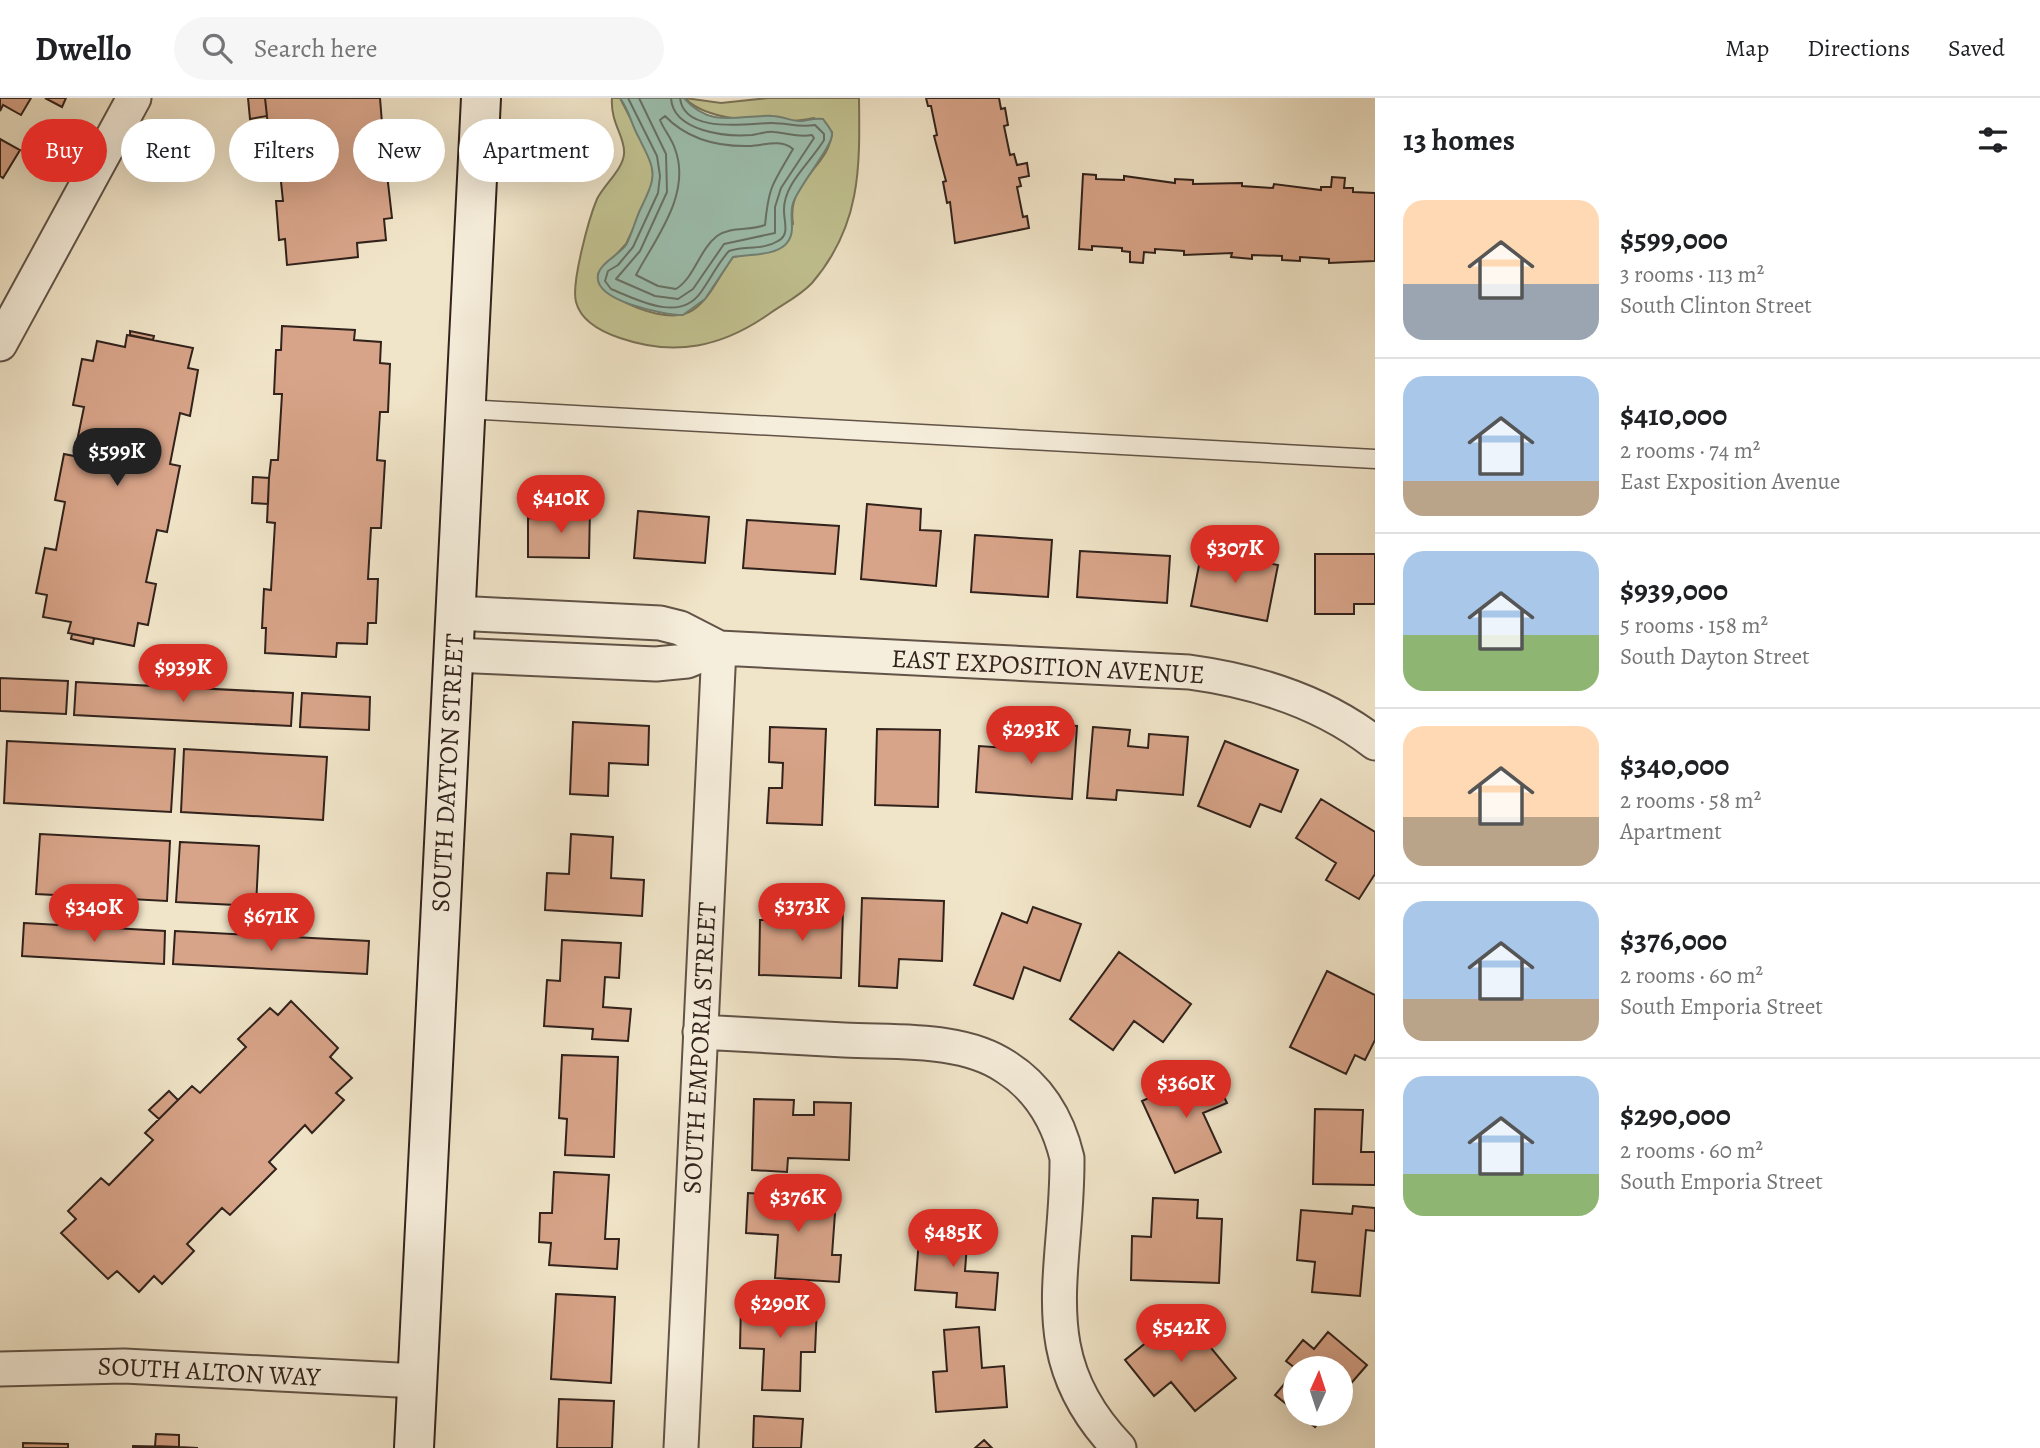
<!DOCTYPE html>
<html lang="en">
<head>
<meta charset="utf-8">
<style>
  :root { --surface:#fff; --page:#f6f6f6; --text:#202124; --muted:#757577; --line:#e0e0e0; --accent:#d93025 }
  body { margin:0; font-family:Alegreya,serif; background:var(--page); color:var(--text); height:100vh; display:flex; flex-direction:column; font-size:26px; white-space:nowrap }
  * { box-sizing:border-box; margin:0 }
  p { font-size:23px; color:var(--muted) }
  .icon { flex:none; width:38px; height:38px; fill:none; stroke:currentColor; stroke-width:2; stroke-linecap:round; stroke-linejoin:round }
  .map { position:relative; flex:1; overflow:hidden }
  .side { display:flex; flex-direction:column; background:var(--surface); width:665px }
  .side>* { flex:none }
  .banner { position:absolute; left:21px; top:21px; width:665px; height:63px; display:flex; gap:14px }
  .needle { width:46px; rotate:3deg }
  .controls { position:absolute; left:1283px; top:1258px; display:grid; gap:14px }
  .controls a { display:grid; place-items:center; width:70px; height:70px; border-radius:50%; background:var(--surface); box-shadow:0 7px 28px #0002; font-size:35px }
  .price { position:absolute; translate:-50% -60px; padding:0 16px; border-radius:24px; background:var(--accent); color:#fff; font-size:23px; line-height:46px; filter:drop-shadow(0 2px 4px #0008) }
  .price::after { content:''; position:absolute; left:50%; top:42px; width:21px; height:16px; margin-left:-10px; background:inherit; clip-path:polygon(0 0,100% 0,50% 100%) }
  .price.on { background:#222; color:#fff }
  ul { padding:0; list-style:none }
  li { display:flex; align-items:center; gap:21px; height:175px; padding:0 28px }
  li+li { border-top:2px solid var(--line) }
  li span { display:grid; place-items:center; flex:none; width:196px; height:140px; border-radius:21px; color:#555 }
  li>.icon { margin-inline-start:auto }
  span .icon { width:84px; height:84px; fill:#fffc; stroke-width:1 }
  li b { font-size:30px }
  h2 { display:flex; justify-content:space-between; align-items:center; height:84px; padding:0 28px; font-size:30px }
  .chip { padding:0 24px; border-radius:32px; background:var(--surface); box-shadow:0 7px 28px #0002; font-size:24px; line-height:63px }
  .chip.on { background:var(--accent); color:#fff }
  header { display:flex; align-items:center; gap:42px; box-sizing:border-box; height:98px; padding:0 35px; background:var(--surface); border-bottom:2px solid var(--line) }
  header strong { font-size:33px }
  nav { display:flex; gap:38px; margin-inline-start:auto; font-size:24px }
  .search { width:490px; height:63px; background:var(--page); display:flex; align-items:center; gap:18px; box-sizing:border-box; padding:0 24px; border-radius:38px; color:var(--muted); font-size:26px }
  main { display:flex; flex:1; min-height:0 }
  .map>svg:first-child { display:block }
  .green { fill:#c2c291; stroke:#7a7256; stroke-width:2 }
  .water { fill:#9cc0b0; stroke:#718175; stroke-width:2 }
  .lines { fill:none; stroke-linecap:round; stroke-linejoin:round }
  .shore { stroke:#667166; stroke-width:2 }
  .building { fill:#d8a489; stroke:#31221c; stroke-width:2 }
  .lane-casing { stroke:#615347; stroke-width:21 }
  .street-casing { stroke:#615347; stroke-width:37 }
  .secondary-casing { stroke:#31221c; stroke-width:42 }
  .lane { stroke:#f6eedc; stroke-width:18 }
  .street { stroke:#f6eedc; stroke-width:33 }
  .secondary { stroke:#f6eedc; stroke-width:38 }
  .labels { text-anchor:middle; stroke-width:5; stroke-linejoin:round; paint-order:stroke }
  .street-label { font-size:26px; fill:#31221c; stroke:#f6eedc }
</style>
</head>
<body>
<header>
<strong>Dwello</strong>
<div class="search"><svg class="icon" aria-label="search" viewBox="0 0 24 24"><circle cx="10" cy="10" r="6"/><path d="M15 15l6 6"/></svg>Search here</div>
<nav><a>Map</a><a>Directions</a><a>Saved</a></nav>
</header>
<main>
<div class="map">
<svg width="1375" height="1350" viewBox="0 0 1375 1350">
  <rect width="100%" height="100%" fill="#f1e5c9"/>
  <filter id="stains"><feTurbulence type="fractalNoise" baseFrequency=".00286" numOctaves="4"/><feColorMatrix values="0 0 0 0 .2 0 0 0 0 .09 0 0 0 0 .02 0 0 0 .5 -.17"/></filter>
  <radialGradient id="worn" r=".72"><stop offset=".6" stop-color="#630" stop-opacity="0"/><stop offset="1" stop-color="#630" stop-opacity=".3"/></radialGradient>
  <path class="green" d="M612,0H620L651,60L653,77L651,93L626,146L598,176C604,184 611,197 619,201C638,212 674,225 693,212C711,200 720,175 733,159L749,156L793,126C786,82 830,69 832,34L814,20C783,27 707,25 685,0L721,5L768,0H859C860,70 861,128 812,185C800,198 783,206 769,216C722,249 675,259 620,240C602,234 581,223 576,204C571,185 589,120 597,101C604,87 623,71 624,56C626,40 610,25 612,0Z"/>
  <path class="water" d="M620,0H684C712,32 740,16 773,18C783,18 792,24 801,23C809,22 814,20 823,21C826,25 831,31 832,35C834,47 799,87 793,105C788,120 798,134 785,147C773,158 749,156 733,159L705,201L683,217C664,217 593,203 598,177C600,165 619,157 626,147C632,136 635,123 640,112C658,75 656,74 638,38C631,25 629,12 620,0Z"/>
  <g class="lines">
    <path class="shore" d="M628,0L657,58L660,78L658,95L633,149L618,167L608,173L605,183L611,191C638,202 680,225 701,194C711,180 718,165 729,153C744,148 764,152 778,143C790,137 784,124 784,113C783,86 811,64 824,42V36L815,27C799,30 788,25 772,25C749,25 684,37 680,0
      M639,0L666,56L667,94L640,153L616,181L655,198L678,201L693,191L724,146L775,135V109L781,90L814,40L812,37C798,40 788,35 774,34C767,33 759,36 752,37C727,39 673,34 671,0
      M665,18C688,42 718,49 751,48C765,47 781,41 793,51C773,86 769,86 765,127C750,133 731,128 717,138C699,152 695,179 676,191L658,188L636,177C655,141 692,96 675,51C672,41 664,32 660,22Z"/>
  </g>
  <path class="building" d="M0,0H31L21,17L3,7L0,13Z
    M45,0H66L62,9Z
    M248,0H265L267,18L250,21Z
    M265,0H380L382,25L372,26L377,77L387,76L392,120L384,121L386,142L357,145L358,159L287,167L285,141L279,142L276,103H283L276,36L269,37Z
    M926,0H999L1001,11L1005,10L1008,27L1004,28L1010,57L1014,56L1017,67L1027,65L1029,78L1019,80L1021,88L1017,89L1023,119L1027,118L1029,130L955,145L950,104L947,105L943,84L946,83L934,38L937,37L931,8H928Z
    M0,41L20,52L3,80L0,78Z
    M1083,76L1096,77V81L1124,82V78L1175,85V81L1193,82V86L1242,85V88L1273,90L1274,86L1321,92V89H1331L1332,79L1345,80L1344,90H1353V94L1375,95V163L1329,165V161L1300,159V163L1282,162V158L1252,157V161L1231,159L1232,155L1184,157V153L1155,151V155L1144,154L1143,165L1130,164V154L1122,153V150L1092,148V152L1079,151Z
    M282,228L355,232L354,242L381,244L380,265L390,266L388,314H380L377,362L385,363L381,430H371L368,481H378L376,525H368L367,546L337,545L336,559L265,555L266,530H262L264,491L271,492L275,425L267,424L269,380L271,362H278L282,296H274L276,252H281Z
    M130,233L154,238L153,242L130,237Z
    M127,237L193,250L188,270L198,272L190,318L180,315L170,366L180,368L167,434L157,432L146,484L156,486L148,527L138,525L134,548L68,535L71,524L43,519L47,497L36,495L45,450L56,452L65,404L55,402L64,356L74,358L84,309L73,307L82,261L93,263L97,243L125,249Z
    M253,379L269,380L268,406L252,405Z
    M867,406L921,411L920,432L941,433L936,488L861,481Z
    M558,409L590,410L589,460L528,459V420L557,421Z
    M638,413L709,419L705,465L634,460Z
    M747,422L839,428L835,476L743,470Z
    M975,437L1052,442L1048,499L971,494Z
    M1202,452L1278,467L1267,523L1191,508Z
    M1080,453L1170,458L1167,505L1077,499Z
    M1315,456H1375V506H1354V516H1315Z
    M72,536L94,540L93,546L71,541Z
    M0,580L68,583L66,616L0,613Z
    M76,584L293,595L291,628L74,617Z
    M302,595L370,599L369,632L300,629Z
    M573,624L649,628L648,667L609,665L608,698L570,696Z
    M1035,626L1077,628L1072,701L976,694L979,648L1034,652Z
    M770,629L826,631L822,727L767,725L769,690H782L783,665L769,664Z
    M1093,629L1130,632L1128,648L1148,650L1149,636L1188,639L1183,697L1117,692L1116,702L1087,700Z
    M877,631L940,632L938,709L875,707Z
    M7,643L175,651L171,714L4,705Z
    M1225,643L1298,672L1281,714L1260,706L1250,729L1198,708Z
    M184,651L327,659L323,722L181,714Z
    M1321,701L1375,734V776L1359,801L1326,782L1336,765L1296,740Z
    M40,736L170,743L167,803L36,796Z
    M571,736L613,739L611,780L644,782L642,818L545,812L547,775L569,776Z
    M180,744L259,748L256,808L176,804Z
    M862,800L944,803L942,863L899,861L897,890L859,888Z
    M774,808L843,810L841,880L759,877L760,822H773Z
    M1033,809L1081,826L1060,883L1024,869L1013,901L974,887L1002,815L1027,825Z
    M24,825L165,833L164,866L22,858Z
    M175,833L369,843L367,876L173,866Z
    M562,842L621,845L619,880L605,879L603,909L631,911L628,943L592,941L593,931L544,928L547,882L560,883Z
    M1119,854L1191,906L1163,944L1134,923L1113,952L1070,921Z
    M1327,873L1375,897V942L1365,962L1355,957L1346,976L1290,949Z
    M291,903L338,950L330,959L352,980L336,995L344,1002L312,1035L305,1027L269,1064L276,1071L230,1117L222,1110L187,1146L194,1153L162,1186L154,1178L139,1194L117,1173L108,1181L61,1135L76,1121L68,1113L101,1080L109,1087L153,1042L145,1035L192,988L200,995L246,949L238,941L270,910L278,917Z
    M562,957L618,959L614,1059L565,1057L567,1021L559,1020Z
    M1211,972L1227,1005L1203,1015L1221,1054L1175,1075L1142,1003Z
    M169,993L178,1002L159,1021L149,1012Z
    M754,1001L794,1002L793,1017H814V1004L851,1005L849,1062L788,1060L787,1074L752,1072Z
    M1315,1011L1363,1012L1361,1054H1375V1087L1313,1086Z
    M554,1074L609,1077L605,1141H619L617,1171L549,1167L551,1145L539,1144L540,1115H552Z
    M748,1095L836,1101L832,1157H841L839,1184L775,1180L778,1137L746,1135Z
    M1153,1100L1198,1102L1197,1120L1222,1121L1219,1185L1131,1182L1132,1138L1151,1139Z
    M1353,1108L1375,1110V1133L1366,1132L1360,1198L1312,1194L1315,1164L1297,1162L1301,1112L1352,1116Z
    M920,1129L968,1132L965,1173L998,1175L995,1212L956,1209L957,1195L915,1192Z
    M556,1196L615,1199L611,1285L551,1281Z
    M741,1205L817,1207L815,1254H801L800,1293L762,1292L764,1251L740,1250Z
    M1182,1215L1236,1280L1195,1313L1171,1284L1154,1298L1125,1262Z
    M979,1229L982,1270L1004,1268L1007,1309L936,1314L933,1274L947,1273L944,1232Z
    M1328,1234L1367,1267L1340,1298V1270H1295L1286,1263L1303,1242L1314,1251Z
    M1295,1273V1313L1275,1297Z
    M559,1301L614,1303L612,1350H557Z
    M1299,1316H1326L1315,1329Z
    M754,1318L803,1321L801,1350H753Z
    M156,1336L179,1337V1349L155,1348Z
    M984,1342L992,1350H975Z
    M23,1345L68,1346V1350H23Z
    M133,1348L179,1349L198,1350H133Z"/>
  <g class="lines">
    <defs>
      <path id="lane" d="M465,311L1375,361"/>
      <path id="street" d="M0,246L134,0
        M455,515L660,525L680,530L719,550
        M453,557L656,566L687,563L719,550L1189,574C1255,583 1321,603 1375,645
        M700,934C748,937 796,939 844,942C895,945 962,939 1006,969C1039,990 1058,1022 1067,1060C1068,1175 1029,1257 1119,1350
        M0,1271L124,1268L418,1283
        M681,1350L719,550"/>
      <path id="secondary" d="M414,1350L481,0"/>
    </defs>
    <use href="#lane" class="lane-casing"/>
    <use href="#street" class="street-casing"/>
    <use href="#secondary" class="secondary-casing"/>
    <use href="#lane" class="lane"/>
    <use href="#street" class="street"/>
    <use href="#secondary" class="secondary"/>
  </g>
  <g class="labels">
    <g class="street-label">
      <text transform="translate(1048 568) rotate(3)" y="9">EAST EXPOSITION AVENUE</text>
      <text transform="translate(447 675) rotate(-87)" y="9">SOUTH DAYTON STREET</text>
      <text transform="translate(699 950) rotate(-87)" y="9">SOUTH EMPORIA STREET</text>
      <text transform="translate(209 1273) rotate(3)" y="9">SOUTH ALTON WAY</text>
    </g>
  </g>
  <rect width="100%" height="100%" filter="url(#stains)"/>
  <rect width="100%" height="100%" fill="url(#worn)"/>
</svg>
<div class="controls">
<a><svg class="needle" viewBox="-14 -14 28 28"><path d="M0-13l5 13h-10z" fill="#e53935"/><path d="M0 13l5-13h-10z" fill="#757577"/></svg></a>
</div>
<b class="price on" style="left:117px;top:390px">$599K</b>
<b class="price" style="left:561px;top:437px">$410K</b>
<b class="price" style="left:1235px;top:487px">$307K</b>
<b class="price" style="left:183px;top:606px">$939K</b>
<b class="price" style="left:1031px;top:668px">$293K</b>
<b class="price" style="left:802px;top:845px">$373K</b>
<b class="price" style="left:94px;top:846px">$340K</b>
<b class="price" style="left:271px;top:855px">$671K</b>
<b class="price" style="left:1186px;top:1022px">$360K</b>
<b class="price" style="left:798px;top:1136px">$376K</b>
<b class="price" style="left:953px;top:1171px">$485K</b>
<b class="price" style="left:780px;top:1242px">$290K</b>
<b class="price" style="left:1181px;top:1266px">$542K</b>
<div class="banner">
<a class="chip on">Buy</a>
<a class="chip">Rent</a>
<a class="chip">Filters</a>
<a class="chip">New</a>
<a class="chip">Apartment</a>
</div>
</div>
<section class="side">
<h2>13 homes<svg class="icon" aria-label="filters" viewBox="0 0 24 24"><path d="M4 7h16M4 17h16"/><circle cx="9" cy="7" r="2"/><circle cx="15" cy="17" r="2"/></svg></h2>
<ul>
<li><span style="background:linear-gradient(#ffd9b3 60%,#9aa5b1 0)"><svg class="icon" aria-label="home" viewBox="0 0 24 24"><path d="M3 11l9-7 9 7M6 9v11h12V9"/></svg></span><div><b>$599,000</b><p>3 rooms · 113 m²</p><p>South Clinton Street</p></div></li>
<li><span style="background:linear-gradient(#a9c7e8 75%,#b9a48a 0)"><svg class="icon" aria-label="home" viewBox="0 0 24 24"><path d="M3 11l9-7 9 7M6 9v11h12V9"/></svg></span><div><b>$410,000</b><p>2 rooms · 74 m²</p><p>East Exposition Avenue</p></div></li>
<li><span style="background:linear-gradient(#a9c7e8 60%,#8fb573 0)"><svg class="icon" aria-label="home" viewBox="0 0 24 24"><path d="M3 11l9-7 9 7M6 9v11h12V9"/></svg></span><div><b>$939,000</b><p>5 rooms · 158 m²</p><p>South Dayton Street</p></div></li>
<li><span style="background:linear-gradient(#ffd9b3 65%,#b9a48a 0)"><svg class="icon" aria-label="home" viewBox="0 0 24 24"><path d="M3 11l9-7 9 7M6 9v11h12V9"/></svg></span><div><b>$340,000</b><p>2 rooms · 58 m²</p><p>Apartment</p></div></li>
<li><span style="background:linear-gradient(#a9c7e8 70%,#b9a48a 0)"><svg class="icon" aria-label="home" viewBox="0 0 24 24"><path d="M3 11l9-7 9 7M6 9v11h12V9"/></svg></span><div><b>$376,000</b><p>2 rooms · 60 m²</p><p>South Emporia Street</p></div></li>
<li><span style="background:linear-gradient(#a9c7e8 70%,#8fb573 0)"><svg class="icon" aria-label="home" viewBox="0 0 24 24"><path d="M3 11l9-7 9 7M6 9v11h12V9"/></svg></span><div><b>$290,000</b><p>2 rooms · 60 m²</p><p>South Emporia Street</p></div></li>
</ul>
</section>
</main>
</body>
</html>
